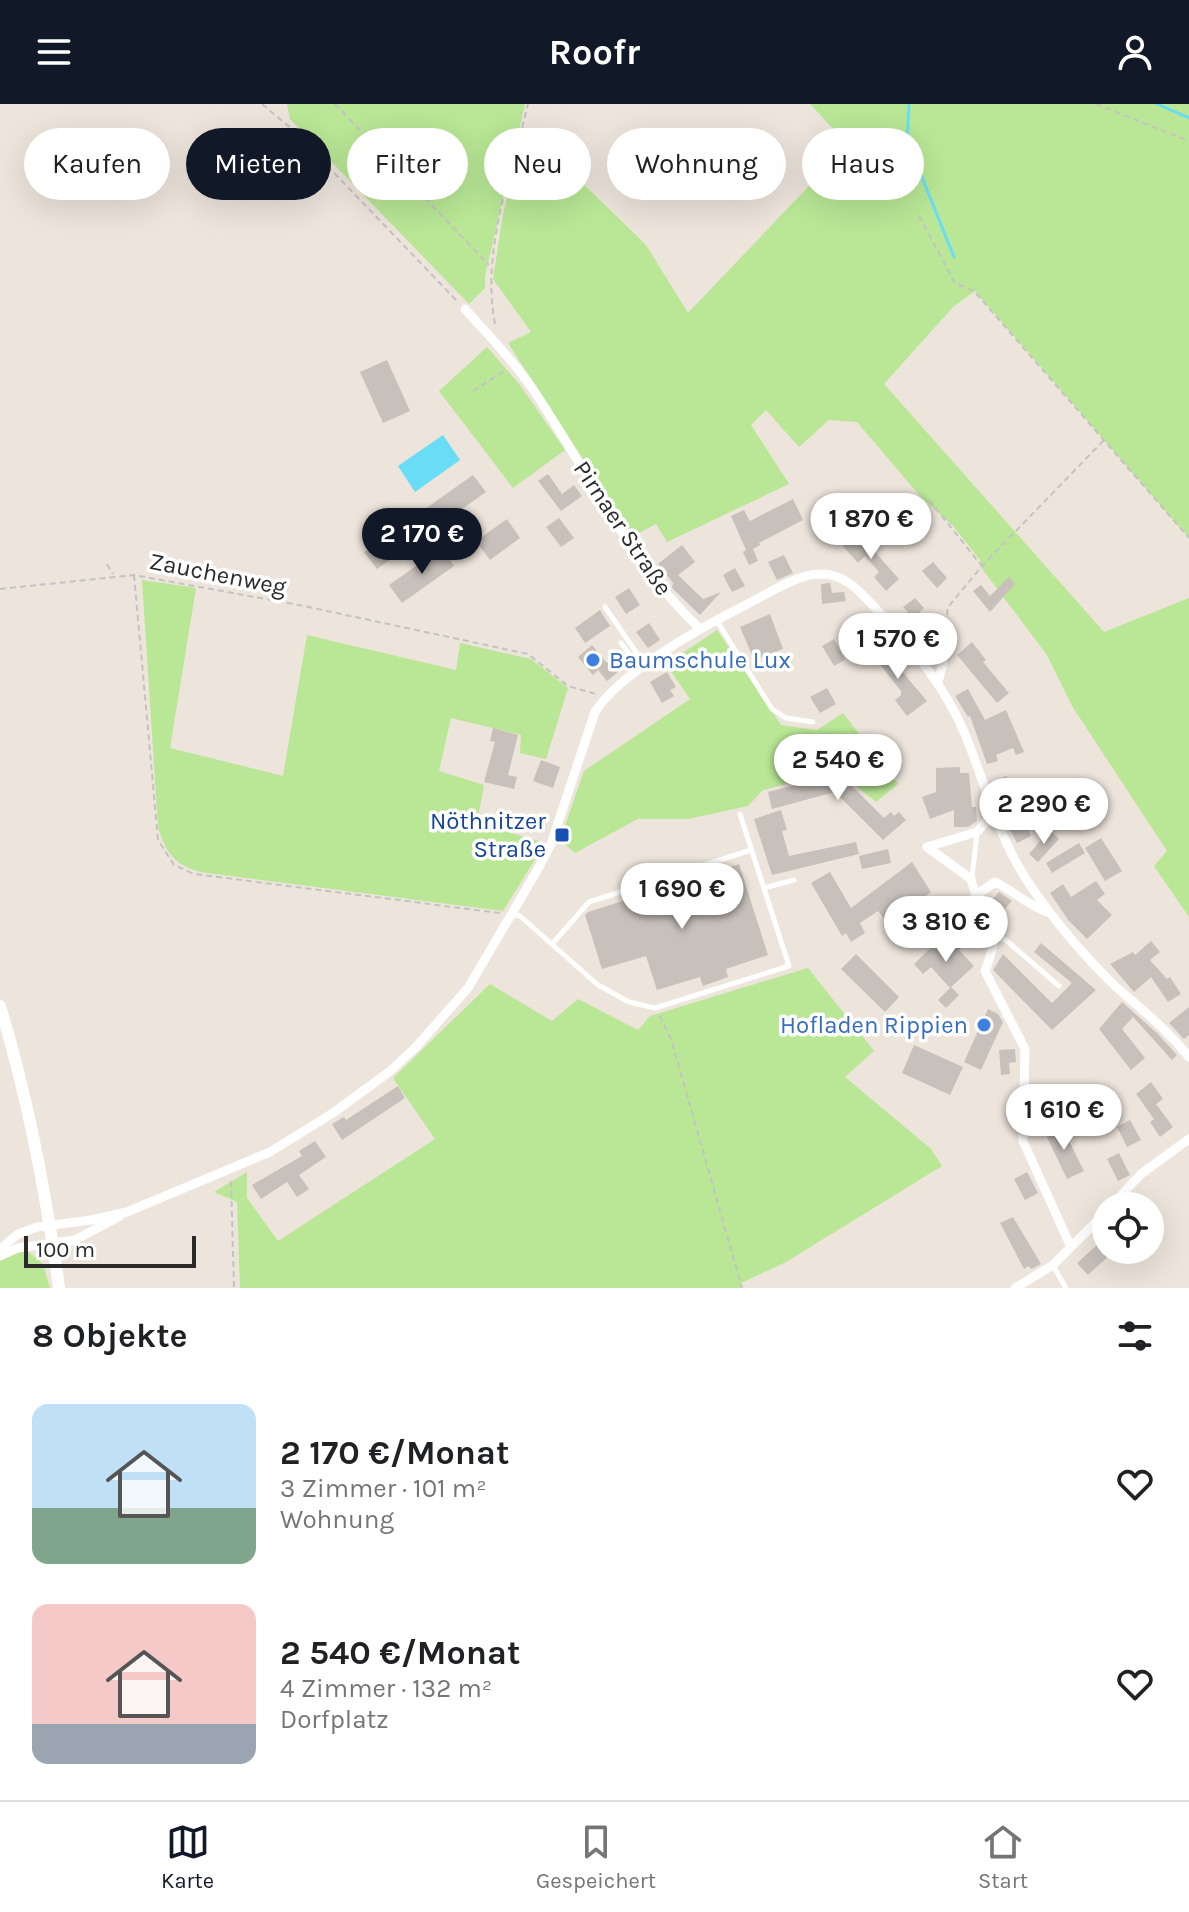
<!DOCTYPE html>
<html lang="de">
<head>
<meta charset="utf-8">
<style>
  :root { --surface:#fff; --page:#f6f6f6; --text:#202124; --muted:#757577; --line:#e0e0e0; --accent:#111827 }
  body { margin:0; font-family:Karla,sans-serif; background:var(--page); color:var(--text); height:100vh; display:flex; flex-direction:column; font-size:30px; white-space:nowrap }
  * { box-sizing:border-box; margin:0 }
  p { font-size:26px; color:var(--muted) }
  .icon { flex:none; width:44px; height:44px; fill:none; stroke:currentColor; stroke-width:2; stroke-linecap:round; stroke-linejoin:round }
  .map { position:relative; height:1184px; overflow:hidden }
  .side { display:flex; flex-direction:column; background:var(--surface); flex:1 }
  .side>* { flex:none }
  .guide { position:absolute; left:24px; top:24px; width:1142px; height:72px; display:flex; gap:16px }
  .controls { position:absolute; left:1092px; top:1088px; display:grid; gap:16px }
  .controls a { display:grid; place-items:center; width:72px; height:72px; border-radius:50%; background:var(--surface); box-shadow:0 8px 32px #0002; font-size:40px }
  .scale { position:absolute; left:24px; bottom:20px; width:172px; box-sizing:border-box; padding-left:8px; border:4px solid #2a2a2a; border-top:0; font-size:22px; line-height:28px; white-space:nowrap; color:#2a2a2a; -webkit-text-stroke:6px #fff; paint-order:stroke }
  .price { position:absolute; translate:-50% -68px; padding:0 18px; border-radius:28px; background:#fff; color:#222; font-size:26px; line-height:52px; filter:drop-shadow(0 2px 4px #0008) }
  .price::after { content:''; position:absolute; left:50%; top:48px; width:24px; height:18px; margin-left:-12px; background:inherit; clip-path:polygon(0 0,100% 0,50% 100%) }
  .price.on { background:var(--accent); color:#fff }
  ul { padding:0; list-style:none }
  li { display:flex; align-items:center; gap:24px; height:200px; padding:0 32px }
  li span { display:grid; place-items:center; flex:none; width:224px; height:160px; border-radius:16px; color:#555 }
  li>.icon { margin-inline-start:auto }
  span .icon { width:96px; height:96px; fill:#fffc; stroke-width:1 }
  li b { font-size:34px }
  h2 { display:flex; justify-content:space-between; align-items:center; height:96px; padding:0 32px; font-size:34px }
  .chip { padding:0 28px; border-radius:36px; background:var(--surface); box-shadow:0 8px 32px #0002; font-size:28px; line-height:72px }
  .chip.on { background:var(--accent); color:#fff }
  header { display:flex; justify-content:space-between; align-items:center; height:104px; padding:0 32px; background:var(--accent); color:#fff; font-size:36px; font-weight:700 }
  .tab-bar { display:flex; justify-content:space-around; align-items:center; height:112px; border-top:2px solid var(--line); background:var(--surface); font-size:22px; color:var(--muted) }
  .tab-bar a { display:grid; justify-items:center; gap:4px }
  .tab-bar .on { color:var(--accent) }
  .map>svg:first-child { display:block }
  .green { fill:#b9e795 }
  .water { fill:#68ddf5 }
  .lines { fill:none; stroke-linecap:round; stroke-linejoin:round }
  .stream { stroke:#68ddf5; stroke-width:3 }
  .building { fill:#c8c1bb }
  .path { stroke:#c3c3c3; stroke-width:2; stroke-dasharray:6 4; stroke-linecap:butt }
  .service { stroke:#fff; stroke-width:5 }
  .minor { stroke:#fff; stroke-width:9 }
  .secondary { stroke:#fff; stroke-width:12 }
  .shop-dot { fill:#3f7fe0; stroke:#fff; stroke-width:3 }
  .transit-dot { fill:#1a4fb4; stroke:#fff; stroke-width:3 }
  .labels { text-anchor:middle; stroke-width:7; stroke-linejoin:round; paint-order:stroke }
  .street-label { font-size:24px; fill:#2a2a2a; stroke:#fff }
  .shop-label { font-size:24px; fill:#366cbe; stroke:#fff; text-anchor:start }
  .transit-label { font-size:24px; fill:#164399; stroke:#fff; text-anchor:end }
</style>
</head>
<body>
<header><svg class="icon" aria-label="menu" viewBox="0 0 24 24"><path d="M4 6h16M4 12h16M4 18h16"/></svg>Roofr<svg class="icon" aria-label="person" viewBox="0 0 24 24"><circle cx="12" cy="8" r="4"/><path d="M4 21q1-7 8-7t8 7"/></svg></header>
<div class="map">
<svg width="1189" height="1184" viewBox="0 0 1189 1184">
  <rect width="100%" height="100%" fill="#ede4db"/>
  <path class="green" d="M287,0H525L485,172V184L469,200L290,15Z
    M810,0H1189V434L975,187L953,203L884,280L1104,528L1189,494V813L1154,762L1167,747L1072,602L1047,551L983,466L980,456L953,422L920,392L857,318L829,316L799,343L766,306L751,321L789,380L667,438L656,420L633,432L508,239L531,228L493,175L503,110L525,23L646,141L688,209L848,41Z
    M487,243L520,281L565,346L513,384L439,287Z
    M142,476L196,484L170,644L283,672L307,531L456,566L460,539L531,555L568,584L546,655L520,649L521,631L451,614L439,667L484,681L477,719L545,739L503,807L208,769C179,765 165,751 158,722Z
    M717,526L781,621L817,626L843,609L898,680L876,698L837,667L763,686L748,702L688,715H638L575,749L560,736L584,667L690,595L666,560Z
    M808,864L874,947L845,973L931,1045L942,1062L786,1158L741,1179L742,1184H240L237,1098L214,1088L247,1068V1094L278,1137L435,1035L393,974L490,880L552,917L578,895L638,926L650,912Z
    M19,1148H29L43,1160L50,1184H0V1157Z"/>
  <path class="water" d="M443,331L460,356L415,388L398,362Z"/>
  <g class="lines">
    <path class="stream" d="M909,0L907,36L954,153
      M1157,0L1189,14"/>
  </g>
  <path class="building" d="M387,256L410,307L383,319L360,268Z
    M548,370L562,390L574,381L582,392L561,407L538,377Z
    M473,371L486,388L377,465L364,448Z
    M793,395L803,416L759,439L760,441L753,445L758,457L749,461L743,448L746,446L731,412L744,406L750,417Z
    M559,414L574,434L561,443L546,423Z
    M507,415L520,434L490,456L476,437Z
    M858,429L899,475L886,487L874,473L879,468L865,452L858,459L843,442Z
    M682,441L695,458L678,471L703,495L721,488L700,511L672,484L673,479L658,460Z
    M442,444L454,462L402,499L389,481Z
    M784,451L793,469L777,476L768,458Z
    M933,458L947,474L937,484L922,467Z
    M735,464L745,482L732,488L723,471Z
    M1009,473L1015,480L990,508L973,487L981,481L990,492Z
    M830,479L832,489L844,488L846,497L822,500L821,480Z
    M629,484L640,501L626,510L615,493Z
    M915,494L924,504L918,510L936,530L923,543L914,533L918,530L903,512L908,508L903,503Z
    M600,506L610,522L585,539L575,524Z
    M770,510L783,545L754,556L740,523Z
    M649,519L660,536L648,544L636,528Z
    M834,535L845,556L834,562L822,542Z
    M972,538L986,556L983,558L1009,589L997,599L957,551Z
    M878,539L927,597L907,612L895,596L901,591V587L878,558L875,561L866,548Z
    M592,541L607,559L621,548L629,559L607,577L598,566L593,571L578,553Z
    M667,568L676,583L670,586L674,592L662,599L650,578Z
    M827,584L836,600L820,609L810,593Z
    M968,585L985,616L1006,606L1024,648L1016,651L1013,644L996,651L998,657L987,660L970,612L968,613L955,592Z
    M493,624L518,631L508,671L517,673L514,685L484,678L495,638L490,637Z
    M541,656L560,663L553,684L533,677Z
    M960,663V669H969L972,703H976L977,717L968,723H954V706L930,715L922,693L936,688V664Z
    M840,670L884,714L891,708L894,712L899,708L906,716L883,736L835,688L772,705L768,688Z
    M1006,672L1031,732L1017,739L1005,716L1008,714L994,678Z
    M781,706L787,726L782,727L789,752L856,738L859,750L772,771L754,715Z
    M1050,726L1059,735L1038,758L1029,750Z
    M1101,734L1122,767L1105,777L1085,744Z
    M1079,739L1085,749L1052,769L1046,759Z
    M888,745L891,759L862,765L859,752Z
    M912,758L931,788L889,821L878,807L860,819L865,829L851,838L846,829L842,832L811,779L830,768L851,804Z
    M739,760L768,851L726,865L728,873L703,882L700,873L657,886L646,852L602,865L585,811L588,808L670,782L676,803L704,794L697,774Z
    M1096,777L1105,790L1097,796L1112,811L1087,835L1068,816L1050,789L1063,780L1071,793Z
    M999,788L1012,797L997,813L989,799Z
    M971,805H974L986,830L979,834L964,808Z
    M950,825L959,834L955,836L962,844L959,846L974,862L951,883L959,891L946,904L938,896L950,884L931,863L923,870L914,860Z
    M1151,837L1160,848L1150,856L1167,875L1170,873L1181,890L1168,898L1151,873L1134,888L1110,860L1133,848L1135,851Z
    M1041,839L1096,886L1052,926L993,866L1003,850L1052,899L1072,879L1034,848Z
    M856,850L899,893L885,908L841,865Z
    M1122,898L1157,929L1177,951L1172,956L1133,913L1122,925L1145,954L1131,966L1099,925Z
    M1189,903V931L1184,935L1169,919Z
    M988,905L998,910L1003,918L981,966L964,958Z
    M914,941L963,963L950,991L902,969Z
    M1015,945L1016,958L1009,959L1010,970L1001,971L999,946Z
    M1151,978L1163,995L1156,1000L1173,1023L1160,1033L1150,1018L1154,1015L1136,990Z
    M398,982L405,994L342,1036L332,1020L344,1013L346,1016Z
    M1130,1016L1141,1036L1127,1043L1117,1023Z
    M1061,1021L1084,1067L1067,1075L1045,1029Z
    M315,1037L326,1053L299,1071L309,1085L297,1093L287,1078L261,1095L252,1081L302,1052L299,1047Z
    M1119,1049L1130,1071L1118,1077L1107,1055Z
    M1027,1068L1038,1089L1025,1096L1014,1075Z
    M1013,1113L1041,1160L1031,1165L1029,1162L1024,1165L1000,1119Z
    M1106,1133V1146H1115L1088,1171L1077,1159Z"/>
  <g class="lines">
    <path class="path" d="M262,0L292,25L458,198
      M335,0L489,161
      M1096,0L1189,37
      M919,112L955,179L974,187L1189,434
      M495,220C481,146 511,72 528,0
      M473,287L504,267
      M929,396L981,461
      M107,460L113,470
      M134,471L158,736L174,761L194,770L500,809
      M0,485L134,471L304,502L528,550L568,582L596,590
      M947,511L948,503L982,462L1105,335
      M660,912L671,935L742,1184
      M231,1077L234,1184"/>
    <path class="service" d="M605,503L645,561
      M717,517L772,605L786,614L813,618
      M621,539L640,564
      M972,774L977,729
      M764,784L794,776
      M510,810L520,812L598,881L629,898L655,904L789,862L740,710
      M994,831L1007,837L1059,882
      M552,840L589,798L751,746
      M1053,1162L1066,1184"/>
    <path class="minor" d="M465,205C488,231 512,255 532,284C587,365 628,457 700,525
      M938,578L943,559L946,520
      M993,710L977,728L927,743L971,775C975,796 994,815 994,836C993,846 988,858 985,867L1025,945L1023,1037L1070,1141
      M975,792L995,778C1014,787 1030,803 1050,809
      M1111,1102L1141,1070L1189,1035
      M0,1145L18,1130L37,1123L91,1116L127,1108L270,1048L333,1009L389,968L416,943L468,884L538,765L551,740L595,608C618,571 696,526 736,506C757,496 796,470 819,470C846,469 861,489 878,507C913,543 945,583 965,630C985,679 997,730 1026,775C1052,814 1081,849 1115,882C1143,907 1164,922 1189,953
      M0,1152L18,1144L75,1136L120,1112
      M1015,1184L1053,1161L1106,1108"/>
    <path class="secondary" d="M0,902C28,994 46,1089 59,1184"/>
  </g>
  <g class="shop-dot">
    <circle cx="593" cy="556" r="8"/>
    <circle cx="984" cy="921" r="8"/>
  </g>
  <rect class="transit-dot" x="554" y="723" width="16" height="16" rx="4"/>
  <g class="labels">
    <g class="street-label">
      <text transform="translate(623 424) rotate(56)" y="8">Pirnaer Straße</text>
      <text transform="translate(218 470) rotate(11)" y="8">Zauchenweg</text>
    </g>
    <g class="shop-label">
      <text x="609" y="564">Baumschule Lux</text>
      <text x="968" y="929" text-anchor="end">Hofladen Rippien</text>
    </g>
    <g class="transit-label">
      <text x="546" y="725">Nöthnitzer<tspan x="546" dy="28">Straße</tspan></text>
    </g>
  </g>
</svg>
<div class="controls">
<a><svg class="icon" aria-label="locate" viewBox="0 0 24 24"><circle cx="12" cy="12" r="6"/><path d="M12 2v4M12 18v4M2 12h4M18 12h4"/></svg></a>
</div>
<div class="scale">100 m</div>
<b class="price" style="left:871px;top:457px">1 870 €</b>
<b class="price on" style="left:422px;top:472px">2 170 €</b>
<b class="price" style="left:898px;top:577px">1 570 €</b>
<b class="price" style="left:838px;top:698px">2 540 €</b>
<b class="price" style="left:1044px;top:742px">2 290 €</b>
<b class="price" style="left:682px;top:827px">1 690 €</b>
<b class="price" style="left:946px;top:860px">3 810 €</b>
<b class="price" style="left:1064px;top:1048px">1 610 €</b>
<div class="guide">
<a class="chip">Kaufen</a>
<a class="chip on">Mieten</a>
<a class="chip">Filter</a>
<a class="chip">Neu</a>
<a class="chip">Wohnung</a>
<a class="chip">Haus</a>
</div>
</div>
<section class="side">
<h2>8 Objekte<svg class="icon" aria-label="filters" viewBox="0 0 24 24"><path d="M4 7h16M4 17h16"/><circle cx="9" cy="7" r="2"/><circle cx="15" cy="17" r="2"/></svg></h2>
<ul>
<li><span style="background:linear-gradient(#bfe0f5 65%,#7fa58c 0)"><svg class="icon" aria-label="home" viewBox="0 0 24 24"><path d="M3 11l9-7 9 7M6 9v11h12V9"/></svg></span><div><b>2 170 €/Monat</b><p>3 Zimmer · 101 m²</p><p>Wohnung</p></div><svg class="icon" aria-label="heart" viewBox="0 0 24 24"><path d="M12 20l-8-8c-3-5 5-10 8-4 3-6 11-1 8 4z"/></svg></li>
<li><span style="background:linear-gradient(#f6c9c9 75%,#9aa5b1 0)"><svg class="icon" aria-label="home" viewBox="0 0 24 24"><path d="M3 11l9-7 9 7M6 9v11h12V9"/></svg></span><div><b>2 540 €/Monat</b><p>4 Zimmer · 132 m²</p><p>Dorfplatz</p></div><svg class="icon" aria-label="heart" viewBox="0 0 24 24"><path d="M12 20l-8-8c-3-5 5-10 8-4 3-6 11-1 8 4z"/></svg></li>
</ul>
</section>
<nav class="tab-bar">
<a class="on"><svg class="icon" aria-label="map" viewBox="0 0 24 24"><path d="M3 6l6-2 6 2 6-2v14l-6 2-6-2-6 2zM9 4v14M15 6v14"/></svg>Karte</a>
<a><svg class="icon" aria-label="saved" viewBox="0 0 24 24"><path d="M7 4h10v16l-5-4-5 4z"/></svg>Gespeichert</a>
<a><svg class="icon" aria-label="home" viewBox="0 0 24 24"><path d="M3 11l9-7 9 7M6 9v11h12V9"/></svg>Start</a>
</nav>
</body>
</html>
